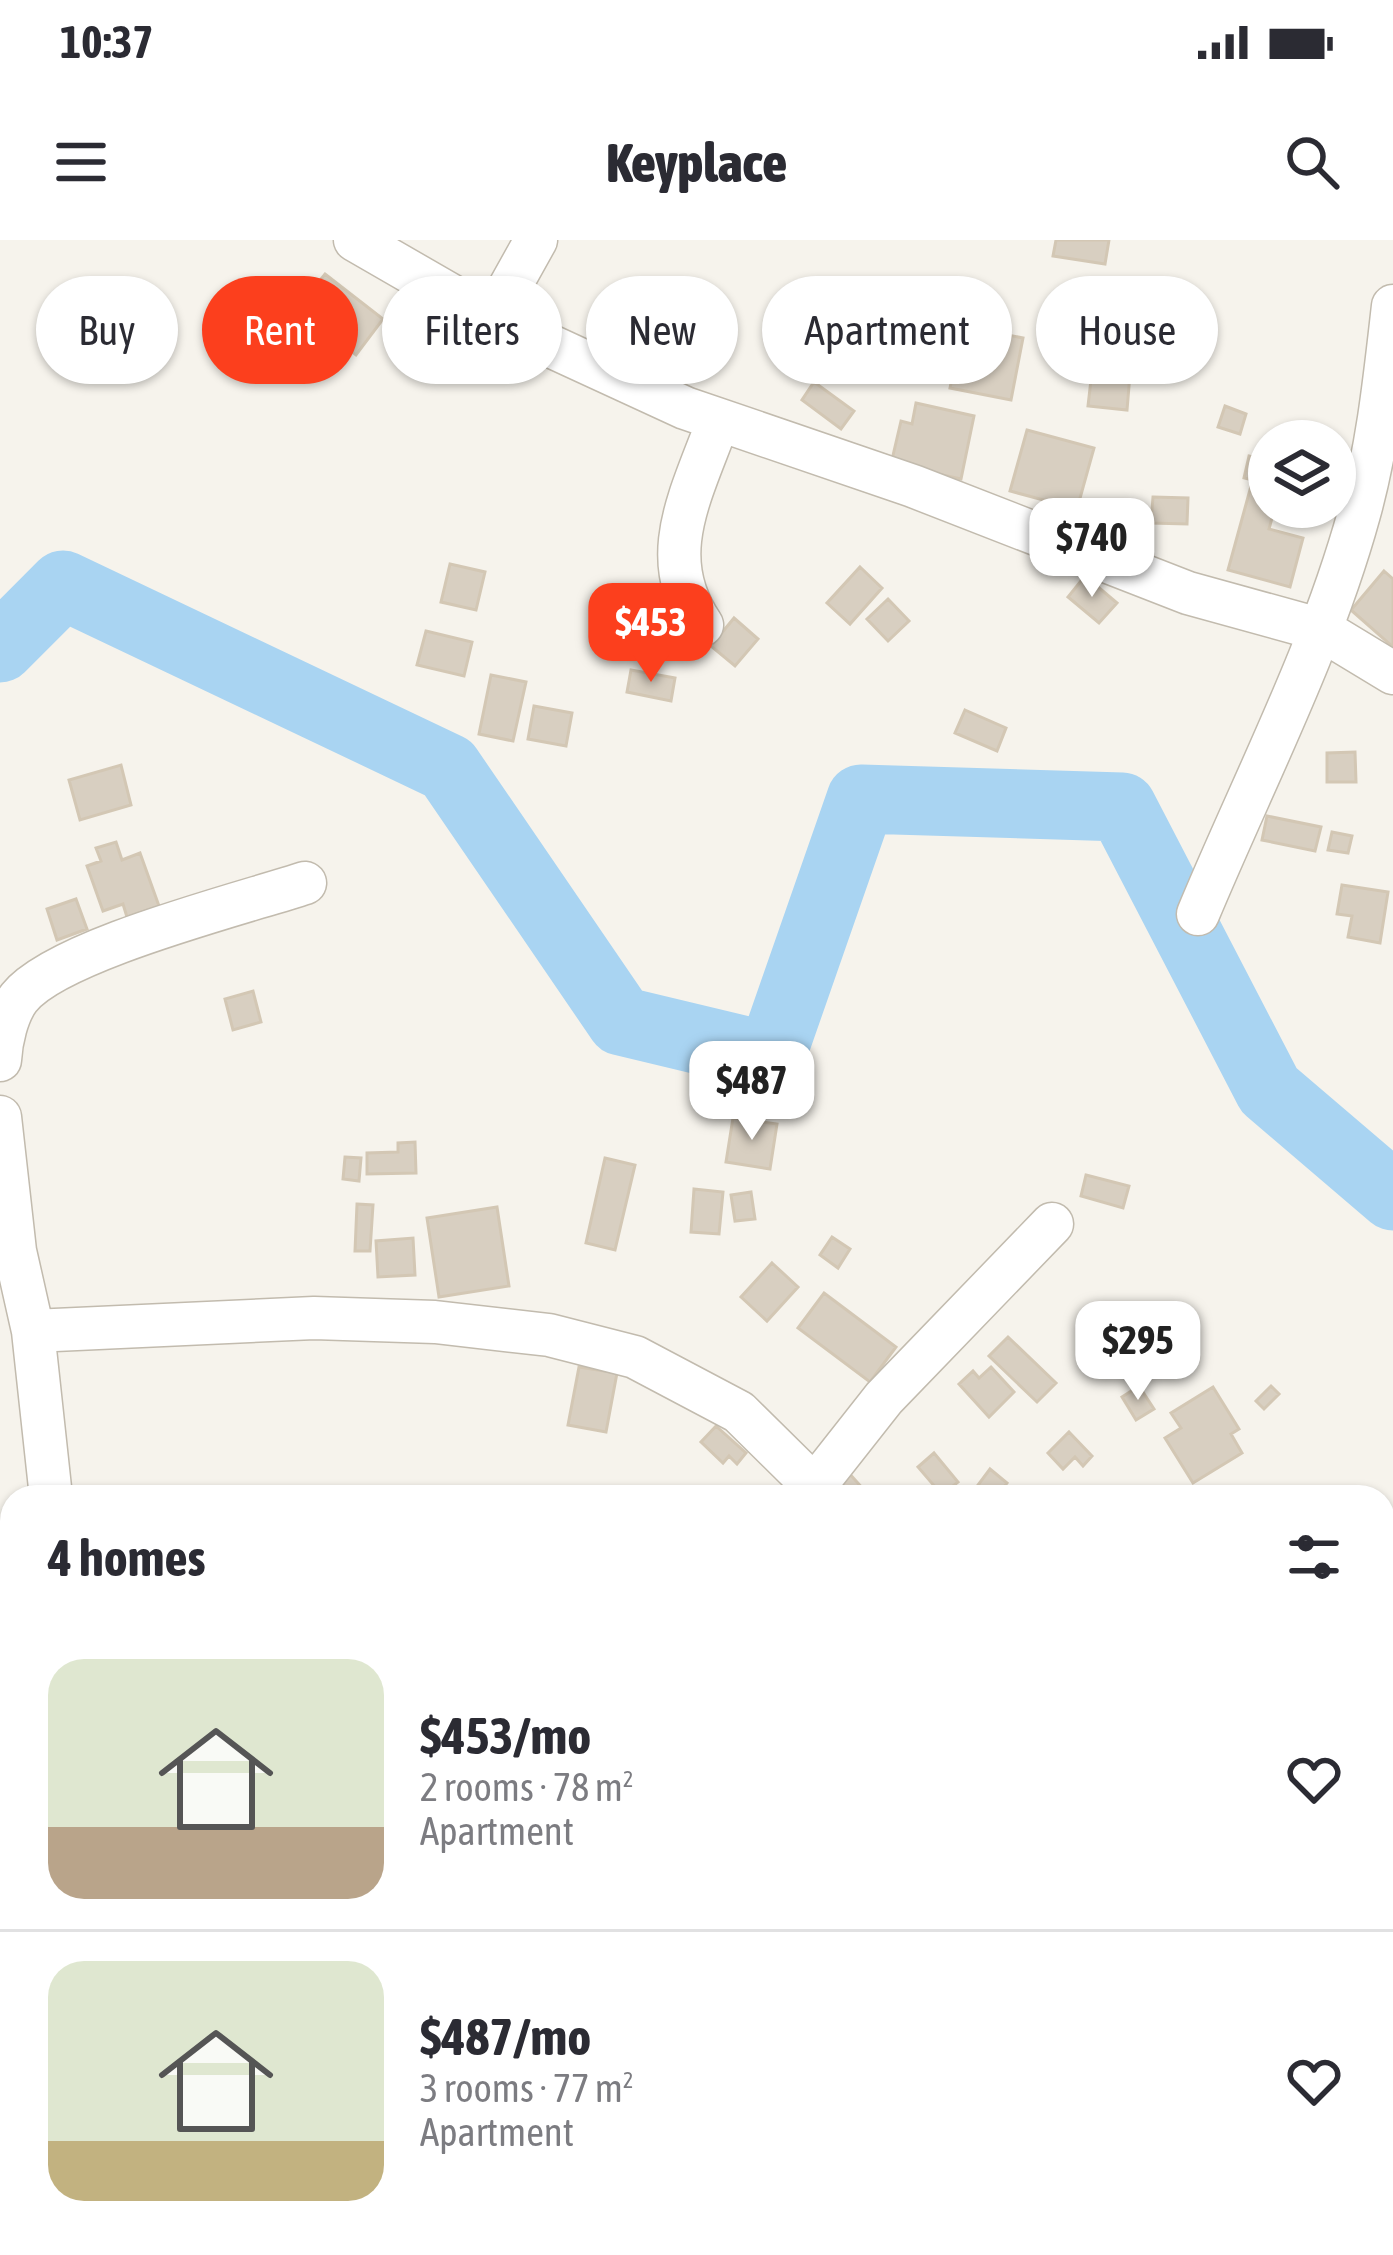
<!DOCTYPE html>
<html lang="en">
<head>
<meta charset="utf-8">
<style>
  :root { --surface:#fff; --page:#f7f7f7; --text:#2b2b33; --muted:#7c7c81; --line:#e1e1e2; --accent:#fc3f1d }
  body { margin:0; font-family:"Asap Condensed",sans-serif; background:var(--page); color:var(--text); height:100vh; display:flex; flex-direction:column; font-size:45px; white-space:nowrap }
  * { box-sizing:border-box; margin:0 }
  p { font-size:39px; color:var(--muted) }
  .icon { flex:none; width:66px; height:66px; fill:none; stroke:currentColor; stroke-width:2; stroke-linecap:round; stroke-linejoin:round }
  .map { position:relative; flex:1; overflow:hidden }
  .drawer { position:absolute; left:0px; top:1245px; width:1395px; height:771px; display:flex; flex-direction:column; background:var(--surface); border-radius:36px 36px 0 0; box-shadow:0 3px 9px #0004 }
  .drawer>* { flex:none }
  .guide { position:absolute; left:36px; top:36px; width:1323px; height:108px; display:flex; gap:24px }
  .buttons { position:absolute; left:1248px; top:180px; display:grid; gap:24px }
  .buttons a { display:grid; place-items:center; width:108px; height:108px; border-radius:50%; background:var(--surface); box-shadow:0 3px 9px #0004; font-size:60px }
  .price { position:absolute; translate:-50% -102px; padding:0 27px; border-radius:24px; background:#fff; color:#222; font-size:39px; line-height:78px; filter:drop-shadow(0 3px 6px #0008) }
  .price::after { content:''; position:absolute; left:50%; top:72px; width:36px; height:27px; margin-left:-18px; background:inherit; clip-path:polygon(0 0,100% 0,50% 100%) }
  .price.current { background:var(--accent); color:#fff }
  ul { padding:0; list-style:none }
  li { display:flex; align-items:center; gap:36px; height:300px; padding:0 48px }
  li+li { border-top:3px solid var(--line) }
  li span { display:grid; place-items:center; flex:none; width:336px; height:240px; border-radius:36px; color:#555 }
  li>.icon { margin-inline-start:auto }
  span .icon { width:144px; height:144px; fill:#fffc; stroke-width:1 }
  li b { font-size:51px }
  h2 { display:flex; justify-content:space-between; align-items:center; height:144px; padding:0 48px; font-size:51px }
  .pill { padding:0 42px; border-radius:54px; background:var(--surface); box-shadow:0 3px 9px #0004; font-size:42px; line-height:108px }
  .pill.current { background:var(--accent); color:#fff }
  .status { display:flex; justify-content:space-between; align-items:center; height:84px; padding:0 60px; background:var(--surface); direction:ltr }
  .status svg { height:33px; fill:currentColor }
  header { display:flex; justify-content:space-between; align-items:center; height:156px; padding:0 48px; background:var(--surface); font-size:54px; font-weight:800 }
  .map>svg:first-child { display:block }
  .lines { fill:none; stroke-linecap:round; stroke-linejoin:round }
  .river { stroke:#a9d4f2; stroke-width:69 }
  .building { fill:#d8cfc1; stroke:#d3c7b4; stroke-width:3 }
  .minor-casing { stroke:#c2bbae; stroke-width:45 }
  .minor { stroke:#fff; stroke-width:42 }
</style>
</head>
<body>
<div class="status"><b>10:37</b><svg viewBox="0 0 49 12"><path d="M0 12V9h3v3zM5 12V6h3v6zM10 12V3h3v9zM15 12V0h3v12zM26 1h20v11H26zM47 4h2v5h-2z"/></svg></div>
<header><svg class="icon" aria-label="menu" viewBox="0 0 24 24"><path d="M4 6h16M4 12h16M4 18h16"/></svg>Keyplace<svg class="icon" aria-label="search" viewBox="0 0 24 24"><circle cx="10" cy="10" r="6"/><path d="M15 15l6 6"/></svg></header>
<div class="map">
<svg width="1393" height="2015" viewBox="0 0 1393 2015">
  <rect width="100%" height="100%" fill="#f6f3ec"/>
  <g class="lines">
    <path class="river" d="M0,408L63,345L448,528L621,781L771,817L861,559L1122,567L1269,850L1393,956"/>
  </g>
  <path class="building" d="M1056,0H1109L1105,24L1053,16Z
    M325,34L383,79L356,115L297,69Z
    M943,38L966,42L961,69L938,65Z
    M1077,63L1101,65L1099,80L1075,77Z
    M840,64L900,77L893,107L833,94Z
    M931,80L1023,98L1011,160L950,148L954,128L922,122Z
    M1134,92L1147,116L1126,128L1112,105Z
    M1092,131L1130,134L1127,170L1088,166Z
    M814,142L854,171L841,189L802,160Z
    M916,163L974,176L961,239L891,224L901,181L912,184Z
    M1225,166L1246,174L1240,194L1218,187Z
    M1027,190L1094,208L1077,269L1010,251Z
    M1249,216L1269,221V244L1244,238Z
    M1251,246L1269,250V267H1275L1269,289L1303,298L1290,347L1228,330Z
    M1153,257L1188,258L1187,284L1151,283Z
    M450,324L485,332L476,370L441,362Z
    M860,327L882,348L850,384L827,363Z
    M1384,331L1393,339V407L1351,370Z
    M1085,336L1117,363L1099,383L1068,357Z
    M888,359L909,381L888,401L867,379Z
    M734,378L758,399L735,426L711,406Z
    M426,391L472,402L464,436L417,425Z
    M631,430L675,438L671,461L627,452Z
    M491,435L526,442L513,501L479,494Z
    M534,466L572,473L566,506L528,499Z
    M965,470L1006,488L997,511L955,493Z
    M1355,512L1356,542H1327V513Z
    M121,525L131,565L80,580L69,540Z
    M1267,576L1321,587L1315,611L1262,600Z
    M1332,592L1352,596L1348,613L1328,610Z
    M116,602L122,620L140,613L159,666L127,677L123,664L103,671L87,626L101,621L96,608Z
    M1342,645L1388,652L1380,703L1348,697L1352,676L1337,674Z
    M76,659L87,689L57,700L47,669Z
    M253,751L261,782L233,790L225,759Z
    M733,878L777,884L770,929L726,922Z
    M415,902L416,933L367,934V913L398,912V903Z
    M345,917L361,918L359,941L343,939Z
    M605,918L635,925L615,1010L586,1003Z
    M1086,935L1129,946L1123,968L1081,956Z
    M694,949L723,952L719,994L691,992Z
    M751,952L755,979L735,981L731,955Z
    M357,964L373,965L370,1011H355Z
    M497,967L509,1046L439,1057L427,978Z
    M832,997L850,1009L838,1028L820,1015Z
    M413,998L415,1035L378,1037L376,1001Z
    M772,1023L798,1047L767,1081L741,1057Z
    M824,1053L896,1107L870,1142L798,1088Z
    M1008,1097L1056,1143L1037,1162L989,1116Z
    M579,1127L617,1133L606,1192L568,1185Z
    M991,1127L1014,1152L989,1177L959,1144L973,1131L979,1138Z
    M1139,1146L1154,1169L1136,1180L1122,1157Z
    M1271,1146L1279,1154L1264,1169L1256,1161Z
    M1213,1147L1239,1189L1231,1194L1242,1213L1193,1243L1165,1198L1181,1188L1171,1173Z
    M716,1186L746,1213L737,1224L729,1216L723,1223L701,1202Z
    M1069,1192L1092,1216L1083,1226L1075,1217L1063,1229L1048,1213Z
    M934,1213L958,1242L942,1255L918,1227Z
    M990,1229L1007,1243L996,1257L975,1249Z
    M847,1231L866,1252L860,1257H831Z
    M1383,1422L1393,1432V1449L1383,1461Z
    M1393,1576V1608L1386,1616L1383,1586Z
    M1393,1807V1872L1383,1876V1812Z
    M1393,1905V1989L1383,1994V1910Z"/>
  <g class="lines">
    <defs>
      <path id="minor" d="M355,0L492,79L685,168L913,246L1188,353L1322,390L1393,433
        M492,79L536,0
        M702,385C654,316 693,252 718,181
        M1198,674C1253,542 1321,412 1359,274C1378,206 1385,136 1393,66
        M0,820C1,801 7,774 19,758C57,710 241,664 305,643
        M0,877L15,1011L33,1091L51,1257
        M33,1091L314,1078L435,1082L549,1095L635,1117L739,1172L813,1245
        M806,1257L884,1158L1052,984
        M0,1379H12
        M1383,1686L1393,1701
        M767,2004L772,2015
        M51,2015L54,2004
        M893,2015L905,2004"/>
    </defs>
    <use href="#minor" class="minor-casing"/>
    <use href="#minor" class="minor"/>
  </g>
</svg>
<div class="buttons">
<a><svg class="icon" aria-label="layers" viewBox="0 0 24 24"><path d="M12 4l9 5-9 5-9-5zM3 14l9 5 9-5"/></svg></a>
</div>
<b class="price" style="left:1092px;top:360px">$740</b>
<b class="price current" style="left:651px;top:445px">$453</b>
<b class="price" style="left:752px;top:903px">$487</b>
<b class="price" style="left:1138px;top:1163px">$295</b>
<div class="guide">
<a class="pill">Buy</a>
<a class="pill current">Rent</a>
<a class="pill">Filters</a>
<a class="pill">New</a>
<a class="pill">Apartment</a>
<a class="pill">House</a>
</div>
<section class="drawer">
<h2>4 homes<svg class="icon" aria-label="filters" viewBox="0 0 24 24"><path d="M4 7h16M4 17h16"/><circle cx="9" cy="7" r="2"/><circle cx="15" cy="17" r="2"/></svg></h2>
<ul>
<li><span style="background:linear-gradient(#dfe7d0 70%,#b9a48a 0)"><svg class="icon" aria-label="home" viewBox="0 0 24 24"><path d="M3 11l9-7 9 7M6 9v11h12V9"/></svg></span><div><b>$453/mo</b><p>2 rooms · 78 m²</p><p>Apartment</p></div><svg class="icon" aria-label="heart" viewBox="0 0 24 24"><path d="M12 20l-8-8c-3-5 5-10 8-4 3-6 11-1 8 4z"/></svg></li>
<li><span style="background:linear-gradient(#dfe7d0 75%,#c2b280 0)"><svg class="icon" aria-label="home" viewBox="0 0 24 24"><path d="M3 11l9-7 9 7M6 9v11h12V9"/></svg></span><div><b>$487/mo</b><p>3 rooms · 77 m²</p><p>Apartment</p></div><svg class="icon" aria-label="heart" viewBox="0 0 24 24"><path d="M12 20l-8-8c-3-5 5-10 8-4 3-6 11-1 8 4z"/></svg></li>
</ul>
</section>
</div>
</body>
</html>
